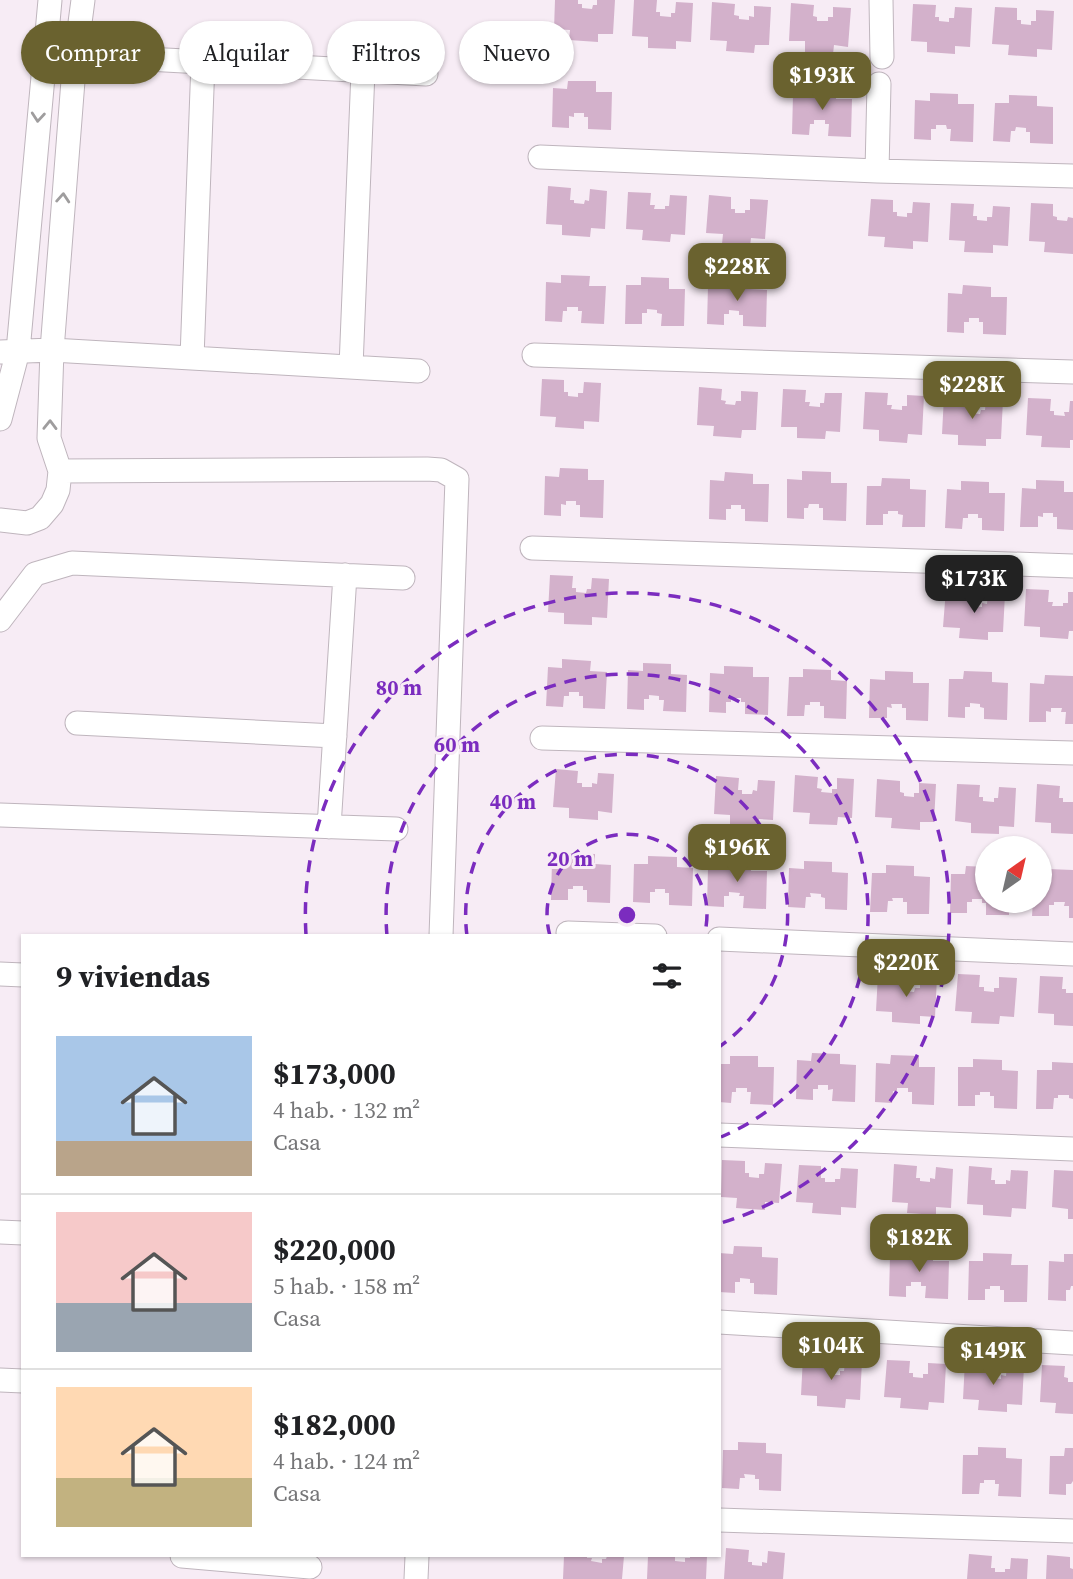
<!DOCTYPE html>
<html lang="es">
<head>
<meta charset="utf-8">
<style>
  :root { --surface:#fff; --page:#f6f6f6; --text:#202124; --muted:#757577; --line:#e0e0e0; --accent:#6a622f }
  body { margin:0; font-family:"Source Serif 4",serif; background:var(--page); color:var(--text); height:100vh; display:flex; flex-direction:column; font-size:26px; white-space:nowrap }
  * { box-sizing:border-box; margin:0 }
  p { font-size:23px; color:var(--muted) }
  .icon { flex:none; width:38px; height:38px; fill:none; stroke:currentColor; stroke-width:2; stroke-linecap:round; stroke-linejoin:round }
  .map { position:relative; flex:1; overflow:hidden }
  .panel { position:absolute; left:21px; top:934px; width:700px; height:623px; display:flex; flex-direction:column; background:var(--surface); border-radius:0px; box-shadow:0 2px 5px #0004 }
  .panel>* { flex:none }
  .banner { position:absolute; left:21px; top:21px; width:700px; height:63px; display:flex; gap:14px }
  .needle { width:46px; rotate:34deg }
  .tools { position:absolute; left:975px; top:836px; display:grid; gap:14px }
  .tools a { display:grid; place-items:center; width:77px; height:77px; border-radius:50%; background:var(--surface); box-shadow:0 2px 5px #0004; font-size:35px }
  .price { position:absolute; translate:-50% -60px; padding:0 16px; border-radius:14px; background:var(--accent); color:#fff; font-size:23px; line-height:46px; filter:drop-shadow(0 2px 4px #0008) }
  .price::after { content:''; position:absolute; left:50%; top:42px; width:21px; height:16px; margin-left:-10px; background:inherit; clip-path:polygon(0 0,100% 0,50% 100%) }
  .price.current { background:#222; color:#fff }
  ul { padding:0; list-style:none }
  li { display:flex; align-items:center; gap:21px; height:175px; padding:0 35px }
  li+li { border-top:2px solid var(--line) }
  li span { display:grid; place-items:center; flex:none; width:196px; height:140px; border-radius:0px; color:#555 }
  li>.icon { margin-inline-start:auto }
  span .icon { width:84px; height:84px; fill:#fffc; stroke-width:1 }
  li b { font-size:30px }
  h2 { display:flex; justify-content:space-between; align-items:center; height:84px; padding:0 35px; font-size:30px }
  .tag { padding:0 24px; border-radius:32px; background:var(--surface); box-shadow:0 2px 5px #0004; font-size:24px; line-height:63px }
  .tag.current { background:var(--accent); color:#fff }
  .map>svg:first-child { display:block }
  .building { fill:#d3b1cb }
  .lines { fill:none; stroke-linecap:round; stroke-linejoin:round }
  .minor-casing { stroke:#bfb5bd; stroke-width:25 }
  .minor { stroke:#fff; stroke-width:23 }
  .oneway { stroke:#9f9d9e }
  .ring { fill:none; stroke:#7b2cbf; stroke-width:3.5; stroke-dasharray:12 9 }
  .centre { fill:#7b2cbf; stroke:#f7ecf5; stroke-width:3.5 }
  .ring-label { font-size:21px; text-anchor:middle; font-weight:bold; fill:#7b2cbf; stroke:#f7ecf5; stroke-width:6; stroke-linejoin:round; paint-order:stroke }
</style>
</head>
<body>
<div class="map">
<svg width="1073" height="1579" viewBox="0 0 1073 1579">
  <rect width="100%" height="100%" fill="#f7ecf5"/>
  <path class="building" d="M555,0H578V4H582V8L592,9L593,5H597V0H615L613,34H598V42L569,40L570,30L554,29Z
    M634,0H657L656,12H660V16L671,17V13H675L676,2L693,3L691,42L676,41V49L648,48V37L632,36Z
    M712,2L735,4L734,15L739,16V19L749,20V16L754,17V6L771,7L769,45H755L754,53L726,51L727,41L710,40Z
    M791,3L814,5L813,16L817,17V21H828V17H833V7L851,8L848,47L834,45L833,54L805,52V41H789Z
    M913,4L936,5L935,17H939V21L949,22V18H954L955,7L972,8L970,47L955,46V54L927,52V42L911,41Z
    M995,7L1017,8V20H1021V24L1031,25V21H1036V10L1054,11L1052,50L1037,49V57L1008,55L1009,45L992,44Z
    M568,81H596V92H612L611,130L588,129V117H584V113H574V117L569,116V128L552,127L553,88L567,89Z
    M808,88L836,89V99H852L851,137L828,136L829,124H825V120H814V124H810L809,135L792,134L793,95L808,96Z
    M930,93L958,94V104H974L973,142L950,141L951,129H947L946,125H936V129H931V140L914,139L915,100L930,101Z
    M1009,95L1037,96V106L1053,107V144L1030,143V132H1026V128L1016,127L1015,131H1011L1010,142L993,141L995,103H1009Z
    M548,186L571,188L570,200H574V203L584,204L585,200L589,201L590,189L607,191L605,229L591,228L590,237L562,235V225L546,224Z
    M628,192L651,193L650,205H655L654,209H665V206H669L670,195L687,196L685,235L671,234L670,242L642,240L643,230L626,229Z
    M709,195L731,197V209H735V213H745V210H750V199L768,200L765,239L751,238L750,246L722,244L723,234L706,233Z
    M871,199L893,200V212H897V216L907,217V213H912L913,202L930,203L928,242L913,241V249L884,247L885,237L868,236Z
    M951,203L974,204L973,216H977V220L987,221V217H992L993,206L1010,207L1008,246L993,245V253L964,252L965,241L949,240Z
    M1031,203L1053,204V216L1057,217V220L1067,221L1068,217L1073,218V254L1044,252L1045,242L1029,241Z
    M561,275L590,276L589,286H606L604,324L581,323L582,311H578V307H567V311H563L562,322L545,321L546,282L561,283Z
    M641,277L669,278V289H685L684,326H661L662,314L657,313V310L647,309V313H642V324H625L626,285H641Z
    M722,278L750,279V289L767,290L766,327L743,326V315H739V311L729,310V314H724V325L707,324L708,286H722Z
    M963,285L991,287V297H1007L1006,335L983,334V322H979V318H969V322H964V333L947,332L948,293L962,294Z
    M542,379L564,380V392H568V396L578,397V393H583L584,382L601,383L599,422L584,421V429L555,427L556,417L540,416Z
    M699,387L722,389L721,400L726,401L725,404L735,405L736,401H741V391L758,392L756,430H742L741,438L713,436L714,426L697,425Z
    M783,389L806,390L805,402H810L809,406L820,407V403H824L825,393H842L840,432L826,431L825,439L797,438V427H781Z
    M865,392L888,393L887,405H892L891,409L902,410V406H907V395L924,396L922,435L908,434L907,443L879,441V430L863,429Z
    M944,396L967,398L966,409L970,410V413L980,414L981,410H985L986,399L1003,400L1001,439H986V446L958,445V435L942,434Z
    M1028,398L1051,399L1050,411H1054V415L1065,416L1064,412H1069L1070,401H1073V440H1070V448L1041,447L1042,436L1026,435Z
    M560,468L588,469V480H604L603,518L580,517V505H576V501H566V505L561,504V516L544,515L545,476L559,477Z
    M802,471L831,472V483H847L846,521L823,520V508H819V504H809L808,508H804V519L787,518V479L802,480Z
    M725,472L753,474V484H769L768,522L745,521V509H741V505H731V509H726V520L709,519L710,480L724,481Z
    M882,478L910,479V489L926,490L925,527H902L903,515L898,514V511H888V514H883V525H866L867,486H881Z
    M1036,480L1064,481V492H1073V530L1057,529V517H1053V513H1043V517L1038,516V527H1020L1022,488L1036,489Z
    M961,481L989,482V493H1005L1004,531L982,530V518H978V514H968V518H963L962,529L945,528L947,489L961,490Z
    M550,575L573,576L572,588H576V592L586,593L587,589H591L592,578L609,579L607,618L592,617V625L564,624V613L548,612Z
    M946,589L968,591V602L972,603V606L982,607V603L987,604L988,592L1005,594L1003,632H988V640L959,638L960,628L943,627Z
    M1026,589L1049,590L1048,602H1053L1052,606H1063V603H1068V592H1073V631H1069L1068,639L1040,637V627L1024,626Z
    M562,659L591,661L590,671L607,672L605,709L583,708V696H579V692H569V696H564L563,707L546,706L548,667L562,668Z
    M643,663L671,664V674L687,675L686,712L663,711L664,700H659V696L649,695V699H644V710L627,709L628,670L643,671Z
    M724,666L753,667V677H769L768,715L745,714V702H741V698H731V702H726V713L709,712L710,673L724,674Z
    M803,669L831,670V680L847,681L846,719L824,718V706H820V702H810V705H805L804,716H787L789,677H803Z
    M885,671L913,672V683H929L928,721L906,720V708H902V704H891L892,708L887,707V718H869L870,679L885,680Z
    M964,671L992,672V682L1008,683L1007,720L984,719V708L980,707V704L970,703V707H965V718L948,717L949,679H963Z
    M1045,675L1073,676V724H1065L1066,712H1061L1062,708H1051V712L1046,711V722H1029L1030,683L1044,684Z
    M556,769L578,771L577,783H582V787H592V783L597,784L598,773L614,774L612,813L598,811V820L569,818V808L553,807Z
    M795,775L818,777L817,788L822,789L821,792L832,793V789H837V778L854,779L852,818L838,817L837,825L809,824L810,813L793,812Z
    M716,776L739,778L738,790H742V794H752L753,790L757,791L758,780L775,781L773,820L759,819L758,827L730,825V815L714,814Z
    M877,779L900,781V792L904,793V796L914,797V793H919V783L936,784L934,822H920V830L891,828L892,818L875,817Z
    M957,784L980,785L979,797H983V801L994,802V798H998L999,787L1016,788L1014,827L999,826V834L971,833V823L955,821Z
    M1037,784L1060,786L1059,798H1063V802H1073V834L1051,833V823L1035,822Z
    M567,853L595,854V864L611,865L610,903L587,902V890H583V886H573V889H568V900H551L552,861H566Z
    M648,856L677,857V867L693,868L692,906L669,905V893H665V889H655V892H650V903L633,902L634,864H648Z
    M723,860L751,861V871H767L766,909L743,908L744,896H739L740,893L729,892V896H724V907L707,906L708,868H722Z
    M804,861L832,862V872L848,873L847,910L825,909V898L821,897V894L810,893L811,897H806L805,908L788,907L789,868L804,869Z
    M886,865L914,866V876L930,877L929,914H907V902H903V898H892L893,901H888L887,912H870L872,873H886Z
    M966,866L987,867V901H1009V915H986V903H982V899H972V902H967V913H950L951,874H965Z
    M1048,869L1073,870V918H1069V906H1064L1065,902H1054V905H1049V916H1032L1033,901H1040V877H1048Z
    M878,974L901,975L900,987H905L904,991L914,992L915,988H920V977L937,978L935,1017L920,1016V1024L892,1022V1012L876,1011Z
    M958,974L980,975L979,987H984V991L994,992V988H999V977L1017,978L1014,1017L1000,1016L999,1024L971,1023L972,1012L955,1011Z
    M1040,976L1063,977L1062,989H1066V993H1073V1026L1054,1025V1014L1038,1013Z
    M812,1053L840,1054V1064L856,1065L855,1102L832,1101L833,1089L828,1090V1085H818V1089H813V1100L796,1099L797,1060L811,1061Z
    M891,1055L919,1056V1067H935L934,1105L912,1104V1092H908V1088H897V1092L893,1091L892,1103L875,1102L876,1063L890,1064Z
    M730,1056H758V1067H774L773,1105L750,1104L751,1092H747V1088H736V1092H732L731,1103L719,1102V1064H730Z
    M973,1059L1002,1060V1070L1018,1071L1017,1109L994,1108V1096H990V1092H980V1095H975V1106H958V1067H973Z
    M1052,1062L1073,1063V1099L1069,1098V1095H1058V1098H1054L1053,1109H1036L1037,1070H1052Z
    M722,1160L745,1161V1173H749V1177L759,1178V1174H764L765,1163L782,1164L779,1203L765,1202V1210L736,1208L737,1198L721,1197Z
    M894,1164L917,1166L916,1178H920V1181L930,1182V1178L935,1179L936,1167L953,1169L951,1208L936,1207V1215L907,1213L908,1203L892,1202Z
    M799,1165L821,1166V1178H825V1182H835V1179H840L841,1168L858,1169L856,1208L841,1207V1215L812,1213L813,1203L796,1202Z
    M969,1166L992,1168L991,1180H995V1184H1006V1180L1010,1181L1011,1170L1028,1171L1026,1209L1012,1208L1011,1217L983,1215V1205L967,1204Z
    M1054,1170L1073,1171V1219H1068V1209L1052,1207Z
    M734,1246L762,1247V1257L778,1258L777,1295L754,1294V1283H750V1279L740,1278V1282H735V1293L719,1292V1253L733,1254Z
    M905,1250L933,1251V1261H949L948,1299L925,1298L926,1286H921V1282H911V1286H906V1297L889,1296L890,1257L905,1258Z
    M983,1253L1012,1254L1011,1265H1028L1027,1302H1004V1290H1000V1286H990V1289H985V1300H968L969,1261H983Z
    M1064,1254H1073V1286H1071L1070,1290H1066V1301L1048,1300L1049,1261L1064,1262Z
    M803,1357L826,1358L825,1370H830L829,1375H840V1371H844L845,1361H862L860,1400L846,1399L845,1408L817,1406V1396L801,1395Z
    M887,1360L910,1361L909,1373H913V1377L923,1378V1374H928V1363L946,1364L944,1403L929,1402L928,1410L900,1408L901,1398L884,1397Z
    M965,1361L987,1363V1375H991V1378L1001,1379V1375L1006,1376L1007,1364L1024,1366L1022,1405L1007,1404V1412L978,1410L979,1400L963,1399Z
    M1042,1365L1065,1366L1064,1377L1068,1378V1382H1073V1414L1055,1413L1056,1403L1040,1402Z
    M738,1442L766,1443V1453L782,1454L781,1491L759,1490V1479H755V1475L744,1474L745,1478H740L739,1489L722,1488L723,1450H738Z
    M978,1447L1006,1448V1458L1022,1459L1021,1497L998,1496L999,1484H995V1480H984V1483H980L979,1494H962L963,1455H978Z
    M1065,1448H1073V1481L1071,1484H1066V1495L1049,1494L1050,1456H1064Z
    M726,1548L749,1550L748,1562H752V1565L762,1566V1562L767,1563L768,1551L785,1553L783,1579H724Z
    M969,1554L992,1556L991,1568H995V1572H1005V1569H1010L1011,1558L1028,1559L1027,1579H967Z
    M1047,1555L1070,1557V1568L1073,1569V1579H1046Z
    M564,1556H587V1558H592L591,1561L602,1563V1559H606L607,1556H624L622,1579H563Z
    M648,1556H671L675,1557V1561L685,1562V1558H690V1556H707L706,1579H647Z"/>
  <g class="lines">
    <defs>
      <path id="minor" d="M881,0L882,57
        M147,59L426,74
        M540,157L877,171L1073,176
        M877,171L879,84
        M0,352L52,350L418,371
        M534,355L1073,372
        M192,358L203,62
        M351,367L363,71
        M0,419L18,351L50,0
        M60,471L427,469L441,470L457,479L441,936
        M0,520L27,523L40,518L52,504L58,490L60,471L49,438L52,350L74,68L83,0
        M532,548L1073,566
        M0,620L35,574L72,563L403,578
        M77,723L335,736
        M542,738L1073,753
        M0,815L396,829
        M329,827L345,575
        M568,933L655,936
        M719,939L1073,954
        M0,974L23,975
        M719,1135L1073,1149
        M0,1232L23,1233
        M719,1322L1073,1343
        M0,1380L23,1381
        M719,1520L1073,1531
        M182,1556L310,1567
        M416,1579L417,1556"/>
    </defs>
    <use href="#minor" class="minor-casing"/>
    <use href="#minor" class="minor"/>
  </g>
  <defs><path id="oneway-chevron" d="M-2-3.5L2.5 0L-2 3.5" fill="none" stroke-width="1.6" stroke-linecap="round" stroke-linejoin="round" transform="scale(1.75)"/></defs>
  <g class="oneway">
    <use href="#oneway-chevron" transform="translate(38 117) rotate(95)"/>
    <use href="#oneway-chevron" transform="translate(63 198) rotate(-86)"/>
    <use href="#oneway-chevron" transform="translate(50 425) rotate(-89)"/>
  </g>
  <g class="ring">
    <path d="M550 936A80 80 0 1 1 704 936"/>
    <path d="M467 936A161 161 0 1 1 719 1047"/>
    <path d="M387 936A241 241 0 1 1 721 1137"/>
    <path d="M306 935A322 322 0 1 1 721 1223"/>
  </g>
  <circle cx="627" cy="915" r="10" class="centre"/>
  <g class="ring-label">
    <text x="399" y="695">80 m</text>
    <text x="457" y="752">60 m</text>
    <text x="513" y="809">40 m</text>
    <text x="570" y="866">20 m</text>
  </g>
</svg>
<div class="tools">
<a><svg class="needle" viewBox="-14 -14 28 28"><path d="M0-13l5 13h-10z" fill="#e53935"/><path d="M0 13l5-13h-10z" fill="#757577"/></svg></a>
</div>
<b class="price" style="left:822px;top:112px">$193K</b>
<b class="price" style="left:737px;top:303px">$228K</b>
<b class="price" style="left:972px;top:421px">$228K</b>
<b class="price current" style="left:974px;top:615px">$173K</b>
<b class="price" style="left:737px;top:884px">$196K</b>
<b class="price" style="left:906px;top:999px">$220K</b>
<b class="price" style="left:919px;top:1274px">$182K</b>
<b class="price" style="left:831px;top:1382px">$104K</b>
<b class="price" style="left:993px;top:1387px">$149K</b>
<div class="banner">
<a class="tag current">Comprar</a>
<a class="tag">Alquilar</a>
<a class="tag">Filtros</a>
<a class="tag">Nuevo</a>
</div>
<section class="panel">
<h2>9 viviendas<svg class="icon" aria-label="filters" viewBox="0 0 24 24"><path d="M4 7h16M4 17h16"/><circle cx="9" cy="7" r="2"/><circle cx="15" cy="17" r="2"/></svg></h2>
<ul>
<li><span style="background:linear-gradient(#a9c7e8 75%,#b9a48a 0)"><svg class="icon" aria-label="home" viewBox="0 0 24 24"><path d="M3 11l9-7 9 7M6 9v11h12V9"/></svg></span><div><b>$173,000</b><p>4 hab. · 132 m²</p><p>Casa</p></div></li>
<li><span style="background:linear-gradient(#f6c9c9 65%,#9aa5b1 0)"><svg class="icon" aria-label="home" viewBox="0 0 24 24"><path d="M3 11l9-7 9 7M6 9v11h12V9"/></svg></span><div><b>$220,000</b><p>5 hab. · 158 m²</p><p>Casa</p></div></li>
<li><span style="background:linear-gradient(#ffd9b3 65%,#c2b280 0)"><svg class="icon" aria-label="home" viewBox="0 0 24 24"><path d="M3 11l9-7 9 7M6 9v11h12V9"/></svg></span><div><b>$182,000</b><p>4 hab. · 124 m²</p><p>Casa</p></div></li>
</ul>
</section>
</div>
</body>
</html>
